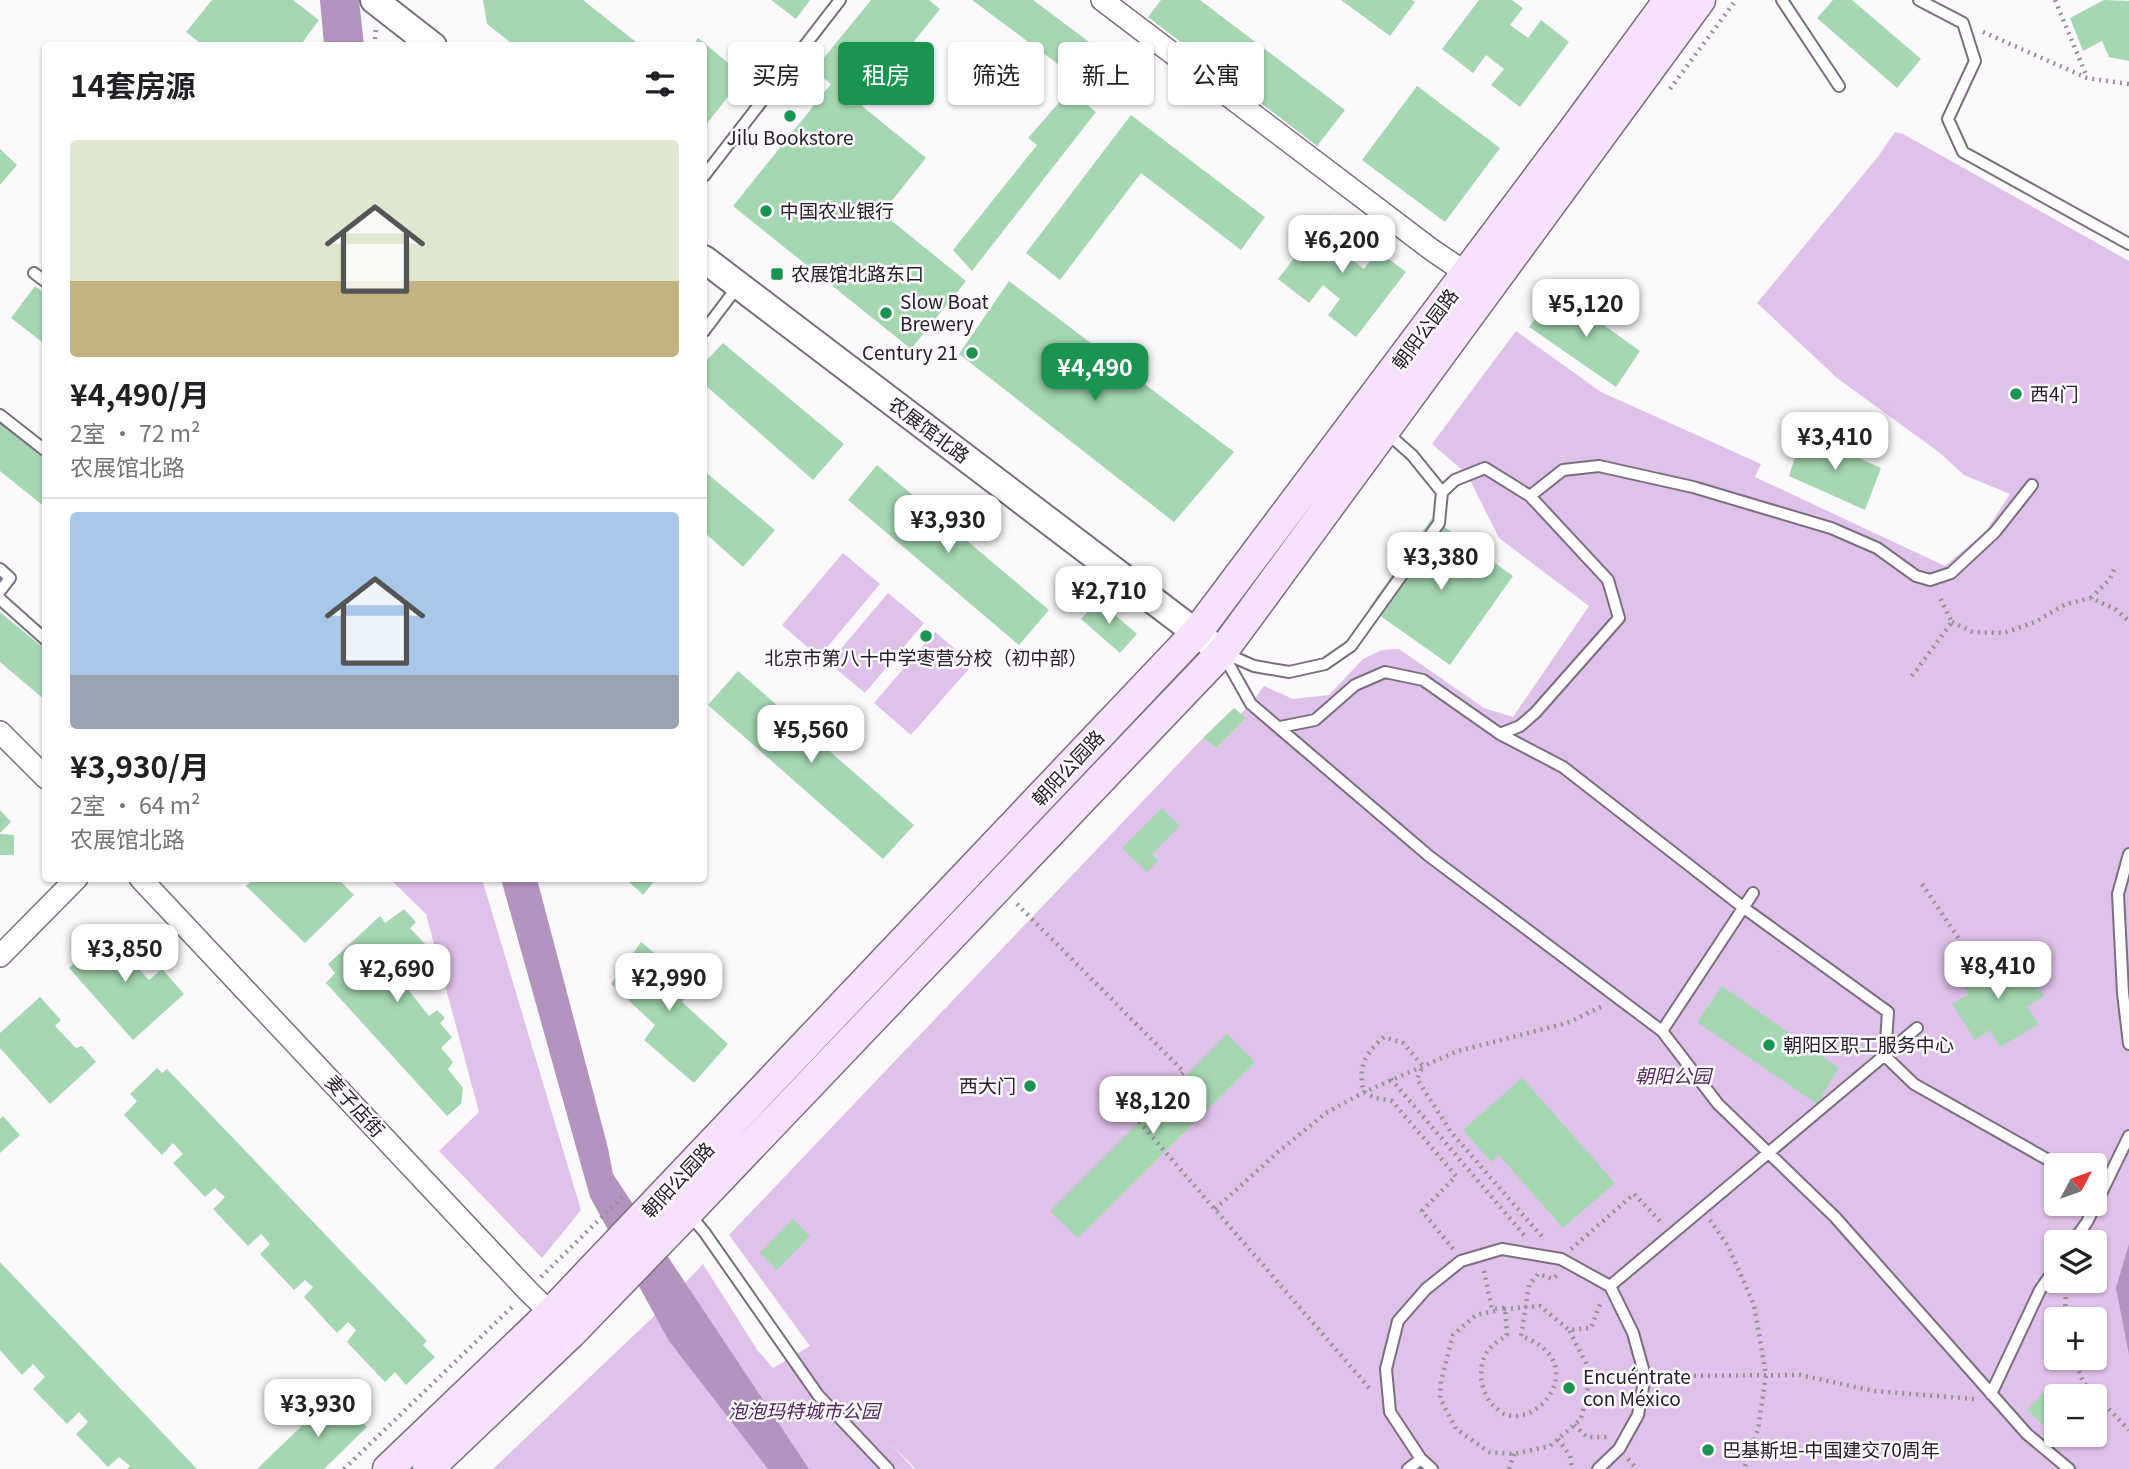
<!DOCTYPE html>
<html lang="zh">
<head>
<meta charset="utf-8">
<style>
  :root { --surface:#fff; --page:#f6f6f6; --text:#202124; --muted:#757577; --line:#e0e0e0; --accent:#199451 }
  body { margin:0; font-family:Georgia,"Noto Sans SC",serif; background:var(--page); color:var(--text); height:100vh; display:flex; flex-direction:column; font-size:26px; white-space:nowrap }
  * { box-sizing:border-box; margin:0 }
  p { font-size:23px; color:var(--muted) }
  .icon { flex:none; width:38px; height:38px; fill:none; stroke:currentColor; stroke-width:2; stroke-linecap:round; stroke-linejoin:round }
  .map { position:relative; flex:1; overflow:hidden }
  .side { position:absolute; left:42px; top:42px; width:665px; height:840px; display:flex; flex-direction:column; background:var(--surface); border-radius:7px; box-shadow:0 2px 5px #0004 }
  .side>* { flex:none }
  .hud { position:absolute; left:728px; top:42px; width:665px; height:63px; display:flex; gap:14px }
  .needle { width:46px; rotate:49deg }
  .buttons { position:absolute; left:2044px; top:1153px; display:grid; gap:14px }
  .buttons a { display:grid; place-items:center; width:63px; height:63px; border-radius:7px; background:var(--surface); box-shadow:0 2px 5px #0004; font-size:35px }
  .price { position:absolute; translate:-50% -60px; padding:0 16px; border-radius:14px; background:#fff; color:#222; font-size:23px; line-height:46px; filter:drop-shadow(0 2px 4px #0008) }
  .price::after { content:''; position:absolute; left:50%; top:42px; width:21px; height:16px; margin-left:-10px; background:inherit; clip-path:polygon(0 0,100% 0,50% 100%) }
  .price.current { background:var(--accent); color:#fff }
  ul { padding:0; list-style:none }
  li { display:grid; align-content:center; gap:14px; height:371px; padding:0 28px }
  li+li { border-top:2px solid var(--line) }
  li span { display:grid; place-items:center; height:217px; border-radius:7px; color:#555 }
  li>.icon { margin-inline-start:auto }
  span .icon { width:126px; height:126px; fill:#fffc; stroke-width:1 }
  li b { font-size:30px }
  h2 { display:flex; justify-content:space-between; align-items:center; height:84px; padding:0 28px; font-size:30px }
  .pill { padding:0 24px; border-radius:7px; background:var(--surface); box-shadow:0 2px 5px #0004; font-size:24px; line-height:63px }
  .pill.current { background:var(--accent); color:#fff }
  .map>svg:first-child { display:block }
  .green { fill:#dfc2e9; fill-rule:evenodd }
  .water { fill:#b493be }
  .building { fill:#a5d7b2 }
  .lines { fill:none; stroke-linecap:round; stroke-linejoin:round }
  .service-casing { stroke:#7b6e7f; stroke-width:14 }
  .minor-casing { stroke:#7b6e7f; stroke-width:24 }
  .tertiary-casing { stroke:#7b6e7f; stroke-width:30 }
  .secondary-casing { stroke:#7b6e7f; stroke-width:33 }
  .path { stroke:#969298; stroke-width:4.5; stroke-dasharray:2 5; stroke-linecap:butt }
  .service { stroke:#fff; stroke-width:10 }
  .minor { stroke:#fff; stroke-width:21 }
  .tertiary { stroke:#fff; stroke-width:26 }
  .secondary { stroke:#f7e2fd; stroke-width:30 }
  .poi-dot { fill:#199451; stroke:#fcf9fd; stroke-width:2.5 }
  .labels { text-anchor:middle; stroke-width:5; stroke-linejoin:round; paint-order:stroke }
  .poi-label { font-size:19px; fill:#262128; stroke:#fcf9fd; text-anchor:start }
  .street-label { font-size:19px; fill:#262128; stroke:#fcf9fd }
  .park-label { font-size:19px; font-style:italic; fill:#51275d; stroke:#fcf9fd }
</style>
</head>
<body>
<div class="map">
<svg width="2129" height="1469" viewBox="0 0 2129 1469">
  <rect width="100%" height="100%" fill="#fcf9fd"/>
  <path class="green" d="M1895,132L1903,134L2129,261V1469H916L889,1442L914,1469H493L651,1319L703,1264L758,1351L773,1368L810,1346L729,1235L1203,738L1216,748L1245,719L1240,714L1251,704L1264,686L1293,699L1329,695L1363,659L1382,650L1399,649L1484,708L1513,717L1589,606L1499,538L1467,474L1432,444L1516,331L1601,392L1761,464L1755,477L1945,566L1986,531L2010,494L1964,475L1940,453L1837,378L1757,303L1877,158ZM2056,1166H2095V1204H2056ZM2056,1242H2095V1281H2056ZM2056,1320H2095V1358H2056ZM2056,1396H2095V1435H2056Z
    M843,553L880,584L819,657L782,625Z
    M888,593L924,623L865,693L829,663Z
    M935,632L973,664L911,735L874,703Z
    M390,879H482L581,1210L542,1258L439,1151L479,1112L426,914Z"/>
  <path class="water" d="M320,0H359L364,45H324Z
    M501,879H537L608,1148L613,1174L809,1469H768L669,1341L590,1197Z
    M2129,1244V1355L2116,1288Z"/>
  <path class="building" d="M212,0H293L319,20L300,46H204L186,32Z
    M483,0H583L641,46H515L487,24Z
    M771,0H810L796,19Z
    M871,0H929L940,9L862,106L926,158L882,213L966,281L911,349L733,206L831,84L814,70Z
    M972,0H1033L1128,71L1106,100Z
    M1161,0H1200L1345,110L1317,146L1148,17Z
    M1341,0H1412L1415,2L1390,36Z
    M1479,0H1512L1523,8L1510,25L1528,38L1541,20L1569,42L1520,107L1491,85L1504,69L1486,55L1473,73L1442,49Z
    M1833,0H1852L1921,59L1897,88L1817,18Z
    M2104,0L2129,1V61L2109,57L2102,41L2083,51L2070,18Z
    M698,38L744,76L706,125H704V46H693Z
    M1417,86L1500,148L1445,222L1362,160Z
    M1070,90L1096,112L972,271L953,250L1037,145L1028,138Z
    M1131,115L1265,217L1241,250L1141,173L1060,280L1026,253Z
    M0,149L17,165L0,185Z
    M1328,214L1359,238L1346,255L1364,269L1378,251L1406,272L1356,337L1328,315L1340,299L1323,285L1309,303L1278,279Z
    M1009,281L1234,452L1174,522L959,354Z
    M35,286L46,294V345L11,318Z
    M1569,290L1605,326L1640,351L1616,387L1529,327L1550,300L1561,309Z
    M723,343L844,444L813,480L704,384V363Z
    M0,421L46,457V508L0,471Z
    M1803,433L1881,468L1865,510L1789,476Z
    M877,465L1049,610L1019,645L848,500Z
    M704,471L775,530L743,567L704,532Z
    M1432,518L1513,576L1450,665L1369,608Z
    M1098,600L1137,634L1120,653L1081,619Z
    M0,612L46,650V701L0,662Z
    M738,671L914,825L883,859L708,705Z
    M1234,708L1246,718L1216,748L1203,738Z
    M1162,808L1180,826L1152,854L1158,861L1147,872L1122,848Z
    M0,810L11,822L0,833Z
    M0,834L14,835V855H0Z
    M248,878H337L354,895L305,943L246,886L251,882Z
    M625,878H657L643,895Z
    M404,909L416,922L410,928L427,946L419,954L431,966L406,987L429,1016L437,1010L445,1018L440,1023L452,1037L441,1048L453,1062L448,1069L463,1088L461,1104L447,1116L326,983L335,973L328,964L380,916L385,923Z
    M119,924L137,944L125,954L149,980L162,969L184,994L133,1040L69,968Z
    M641,942L693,984L682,1002L728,1044L694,1083L644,1040L655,1025L611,984Z
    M1994,955L2004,971L2021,960L2044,996L2027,1007L2039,1024L2000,1047L1990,1030L1975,1040L1952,1004L1969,994L1958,977Z
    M1722,986L1839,1068L1817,1104L1697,1022Z
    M40,997L61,1020L55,1026L76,1048L82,1046L96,1062L50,1104L0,1048V1033Z
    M1227,1034L1255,1062L1078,1238L1050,1211Z
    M157,1068L162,1073L167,1069L427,1341L423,1345L435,1357L406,1385L395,1372L385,1382L347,1342L356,1330L348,1322L337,1333L304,1297L313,1287L305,1280L294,1290L260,1254L270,1244L261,1234L248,1246L213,1209L225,1197L215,1188L205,1197L173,1163L183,1154L173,1143L162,1155L124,1115L137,1101L130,1094Z
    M1522,1078L1615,1183L1563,1228L1499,1155L1491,1162L1463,1130Z
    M3,1116L20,1135L0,1153V1119Z
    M793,1219L810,1236L777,1270L760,1253Z
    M0,1262L197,1469H127L130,1466L119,1457L108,1467L76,1434L88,1422L79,1412L67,1424L33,1389L45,1377L33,1364L22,1375L0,1350Z
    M1562 1388a6 6 0 1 1 12 0a6 6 0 1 1-12 0Z
    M2045,1391L2056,1402V1435H2060L2057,1438L2027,1410Z
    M335,1394L367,1427L324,1469H257Z"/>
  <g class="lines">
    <defs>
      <path id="service" d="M1782,0L1839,86
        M1919,0L1963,23L1975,61L1948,119L1963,152L2129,244
        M704,176L840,0
        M34,273L46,282
        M704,331L738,286
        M0,415L46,451
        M1442,492L1455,480L1485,468L1530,496L1563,470L1599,466L1693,487L1831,528L1877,548L1916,576L1930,580L1951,573L1995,532L2032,485
        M0,569L10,578L0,591
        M0,599L46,640
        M1224,653L1254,666L1289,672L1325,664L1351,646L1439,523L1442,492L1412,455L1387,433
        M1224,656L1251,704L1429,856L1662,1031L1718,1104L1835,1217L2027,1434L2069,1469
        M1280,727L1315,720L1355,685L1385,672L1423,680L1500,734L1520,726L1535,713L1619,618L1608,580L1530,496
        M1500,734L1563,767L1744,908L1888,1012L1885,1056L1914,1084L2059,1166
        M2129,854L2118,894L2123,993L2129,1044
        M1662,1031L1753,893
        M690,1215L705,1233L818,1395L888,1469
        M2073,1242L2087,1222L2129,1136
        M1610,1286L1917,1028
        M1991,1394L2040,1290L2056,1267
        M1408,1469L1421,1459
        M1432,1469L1421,1459L1390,1412L1386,1369L1398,1321L1426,1289L1461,1261L1502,1249L1561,1259L1610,1286L1633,1333L1645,1376L1638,1415L1619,1449L1598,1469"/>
      <path id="minor" d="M1102,0L1432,250L1466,273
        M0,732L46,778
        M140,878L528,1291L559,1321
        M0,956L77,878"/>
      <path id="tertiary" d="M374,0L433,46
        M704,259L1212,645"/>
      <path id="secondary" d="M388,1469L551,1313L1197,632L1573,131L1669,0
        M428,1469L571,1333L688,1212L1222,652L1700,0"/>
    </defs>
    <use href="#service" class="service-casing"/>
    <use href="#minor" class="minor-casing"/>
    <use href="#tertiary" class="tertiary-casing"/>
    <use href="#secondary" class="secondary-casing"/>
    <path class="path" d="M2055,0L2087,77
      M1983,32L2087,78L2129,84
      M374,46L376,29
      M1670,89L1736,0
      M2091,598L2110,579L2114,569
      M1952,622L1973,632L2004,633L2035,622L2066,604L2091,598L2115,609L2129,621
      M1912,676L1952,622L1940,598
      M1922,884L1977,966
      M1017,904L1184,1072L1136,1118L1371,1390
      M1391,1079L1525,1236
      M1215,1209L1278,1152L1326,1113L1364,1092L1458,1051L1567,1023L1605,1005
      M1710,1220L1728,1246L1754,1305L1766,1375L1758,1430L1744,1469
      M1453,1249L1422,1211L1456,1176L1392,1101L1375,1098L1364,1092C1357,1068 1365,1053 1384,1037L1403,1043L1423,1066L1417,1079L1451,1132L1544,1239
      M1571,1249L1634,1194L1662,1223
      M1484,1271L1492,1309L1505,1308L1507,1335C1488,1348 1481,1354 1481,1377C1482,1387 1487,1401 1494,1406C1497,1409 1502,1414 1507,1415C1537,1423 1569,1383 1551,1357C1544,1346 1532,1340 1521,1336L1529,1285L1538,1274L1553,1279L1557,1275
      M541,1277L622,1197
      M1504,1309L1540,1306L1569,1330L1591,1328L1601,1302
      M1495,1311L1476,1315L1453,1335L1441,1381L1440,1398L1456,1429L1489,1452L1514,1454L1550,1446L1581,1419L1591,1373L1569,1330
      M2065,1320L2066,1282
      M2074,1358L2083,1382L2129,1430
      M1659,1376L1800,1375L1874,1391L1974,1399
      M1574,1425L1587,1437H1608
      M1558,1439L1570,1456L1572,1469
      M1628,1459L1637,1469
      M344,1469L513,1306
      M1509,1469L1514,1454"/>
    <use href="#service" class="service"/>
    <use href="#minor" class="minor"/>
    <use href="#tertiary" class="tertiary"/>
    <use href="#secondary" class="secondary"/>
  </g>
  <g class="poi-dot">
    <circle cx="790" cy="116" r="7"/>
    <circle cx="766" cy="211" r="7"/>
    <rect x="770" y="267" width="14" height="14" rx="3.5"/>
    <circle cx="886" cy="313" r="7"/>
    <circle cx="972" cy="353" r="7"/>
    <circle cx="2016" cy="394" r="7"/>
    <circle cx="926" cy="636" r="7"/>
    <circle cx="1769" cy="1045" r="7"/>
    <circle cx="1030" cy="1086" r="7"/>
    <circle cx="1569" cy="1388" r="7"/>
    <circle cx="1708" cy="1450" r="7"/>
  </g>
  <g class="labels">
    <g class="poi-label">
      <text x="790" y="145" text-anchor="middle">Jilu Bookstore</text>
      <text x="780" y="218">中国农业银行</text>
      <text x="791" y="281">农展馆北路东口</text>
      <text x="900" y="309">Slow Boat<tspan x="900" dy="22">Brewery</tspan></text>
      <text x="958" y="360" text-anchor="end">Century 21</text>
      <text x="2030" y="401">西4门</text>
      <text x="926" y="665" text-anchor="middle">北京市第八十中学枣营分校（初中部）</text>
      <text x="1783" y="1052">朝阳区职工服务中心</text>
      <text x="1016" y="1093" text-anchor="end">西大门</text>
      <text x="1583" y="1384">Encuéntrate<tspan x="1583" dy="22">con México</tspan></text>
      <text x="1722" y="1457">巴基斯坦-中国建交70周年</text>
    </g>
    <g class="street-label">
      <text transform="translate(1425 329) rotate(-53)" y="7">朝阳公园路</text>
      <text transform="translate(929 430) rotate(37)" y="7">农展馆北路</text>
      <text transform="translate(1068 768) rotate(-47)" y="7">朝阳公园路</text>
      <text transform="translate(355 1106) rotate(47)" y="7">麦子店街</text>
      <text transform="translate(678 1180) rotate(-47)" y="7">朝阳公园路</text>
    </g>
    <g class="park-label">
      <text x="1673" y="1083">朝阳公园</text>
      <text x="804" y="1418">泡泡玛特城市公园</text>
    </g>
  </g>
</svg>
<div class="buttons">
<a><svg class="needle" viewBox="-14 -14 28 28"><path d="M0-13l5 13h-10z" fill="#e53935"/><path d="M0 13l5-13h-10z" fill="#757577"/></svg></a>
<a><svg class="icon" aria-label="layers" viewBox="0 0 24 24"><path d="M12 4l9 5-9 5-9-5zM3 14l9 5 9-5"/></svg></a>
<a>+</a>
<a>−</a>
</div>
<b class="price" style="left:1342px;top:275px">¥6,200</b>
<b class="price" style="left:1586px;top:339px">¥5,120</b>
<b class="price current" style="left:1095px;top:403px">¥4,490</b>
<b class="price" style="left:1835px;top:472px">¥3,410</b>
<b class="price" style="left:948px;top:555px">¥3,930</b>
<b class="price" style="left:1441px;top:592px">¥3,380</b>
<b class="price" style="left:1109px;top:626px">¥2,710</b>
<b class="price" style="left:811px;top:765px">¥5,560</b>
<b class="price" style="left:125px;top:984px">¥3,850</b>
<b class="price" style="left:1998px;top:1001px">¥8,410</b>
<b class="price" style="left:397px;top:1004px">¥2,690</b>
<b class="price" style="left:669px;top:1013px">¥2,990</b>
<b class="price" style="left:1153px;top:1136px">¥8,120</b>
<b class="price" style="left:318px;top:1439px">¥3,930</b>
<div class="hud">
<a class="pill">买房</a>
<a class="pill current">租房</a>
<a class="pill">筛选</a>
<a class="pill">新上</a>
<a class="pill">公寓</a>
</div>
<section class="side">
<h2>14套房源<svg class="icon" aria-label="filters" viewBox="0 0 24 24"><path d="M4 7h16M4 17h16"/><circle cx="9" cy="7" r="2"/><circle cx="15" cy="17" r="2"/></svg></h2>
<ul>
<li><span style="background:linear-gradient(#dfe7d0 65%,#c2b280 0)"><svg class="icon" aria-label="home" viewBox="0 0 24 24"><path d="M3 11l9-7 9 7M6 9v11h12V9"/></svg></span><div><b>¥4,490/月</b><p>2室 · 72 m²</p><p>农展馆北路</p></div></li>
<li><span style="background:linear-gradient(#a9c7e8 75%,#9aa5b1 0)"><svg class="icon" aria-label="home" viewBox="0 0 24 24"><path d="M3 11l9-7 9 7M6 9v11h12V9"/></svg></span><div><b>¥3,930/月</b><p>2室 · 64 m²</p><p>农展馆北路</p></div></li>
</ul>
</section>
</div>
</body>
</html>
